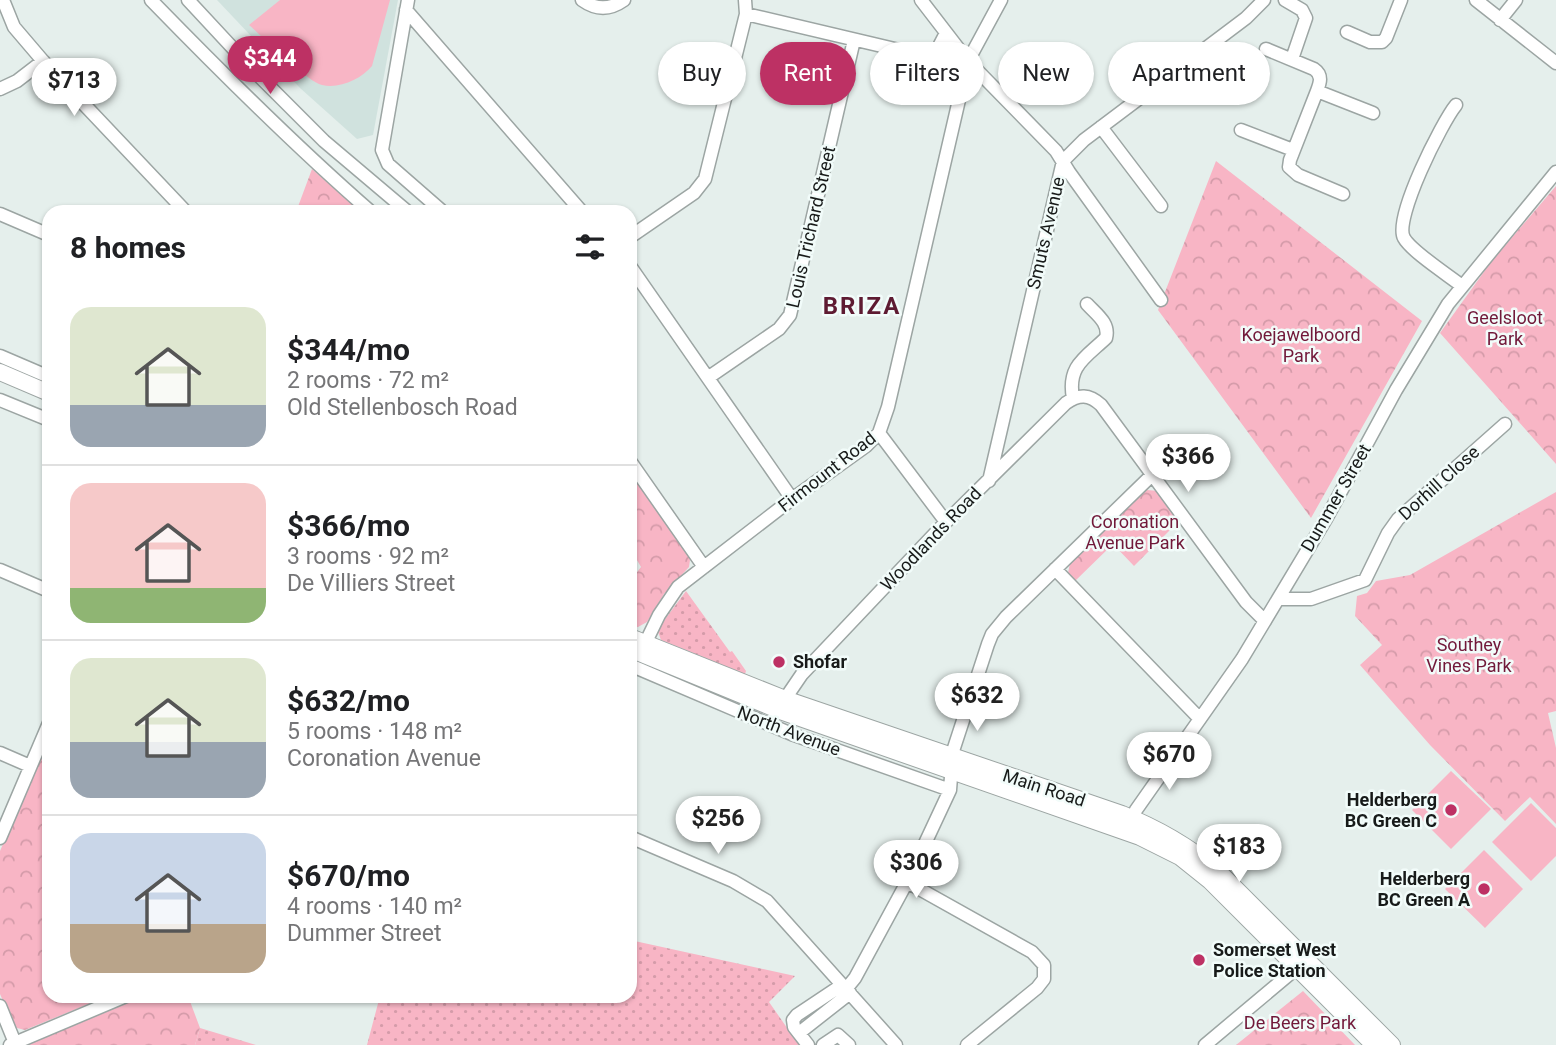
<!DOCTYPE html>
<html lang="en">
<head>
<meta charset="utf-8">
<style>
  :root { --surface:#fff; --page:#f2f2f2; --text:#202124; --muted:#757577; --line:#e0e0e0; --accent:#bd3164 }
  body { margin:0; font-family:Roboto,sans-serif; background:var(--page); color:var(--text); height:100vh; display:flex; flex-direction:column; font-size:26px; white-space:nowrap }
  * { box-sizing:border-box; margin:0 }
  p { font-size:23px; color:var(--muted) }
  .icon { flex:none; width:38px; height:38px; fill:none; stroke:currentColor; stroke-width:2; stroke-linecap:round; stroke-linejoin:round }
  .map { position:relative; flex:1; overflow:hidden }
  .panel { position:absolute; left:42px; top:205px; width:595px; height:798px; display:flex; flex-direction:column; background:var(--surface); border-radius:21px; box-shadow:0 2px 5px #0004 }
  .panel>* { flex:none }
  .top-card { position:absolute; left:658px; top:42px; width:665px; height:63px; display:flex; gap:14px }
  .price { position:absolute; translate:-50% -60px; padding:0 16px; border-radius:24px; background:#fff; color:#222; font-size:23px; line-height:46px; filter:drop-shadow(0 2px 4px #0008) }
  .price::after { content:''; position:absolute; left:50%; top:42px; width:21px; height:16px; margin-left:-10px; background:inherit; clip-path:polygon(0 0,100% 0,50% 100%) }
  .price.on { background:var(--accent); color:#fff }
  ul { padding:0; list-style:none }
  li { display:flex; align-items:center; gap:21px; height:175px; padding:0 28px }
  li+li { border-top:2px solid var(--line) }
  li span { display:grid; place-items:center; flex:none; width:196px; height:140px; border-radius:21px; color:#555 }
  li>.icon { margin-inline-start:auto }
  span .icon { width:84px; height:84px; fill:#fffc; stroke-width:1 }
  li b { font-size:30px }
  h2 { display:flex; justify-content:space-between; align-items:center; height:84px; padding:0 28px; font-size:30px }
  .pill { padding:0 24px; border-radius:32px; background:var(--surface); box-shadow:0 2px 5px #0004; font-size:24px; line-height:63px }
  .pill.on { background:var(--accent); color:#fff }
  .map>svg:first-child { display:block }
  .built { fill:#d0e2de }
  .grass { fill:url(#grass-dots) }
  .park { fill:url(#park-crowns) }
  .pitch { fill:#f8b5c5 }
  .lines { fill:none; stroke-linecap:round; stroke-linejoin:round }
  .minor-casing { stroke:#9ca5a3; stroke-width:15 }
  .major-casing { stroke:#9ca5a3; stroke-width:18 }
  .minor { stroke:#fff; stroke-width:12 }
  .major { stroke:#fff; stroke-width:16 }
  .poi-dot { fill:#bd3164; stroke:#f2fcfa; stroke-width:2.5 }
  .labels { text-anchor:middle; stroke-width:5; stroke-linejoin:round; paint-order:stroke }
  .street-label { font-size:18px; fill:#181b1a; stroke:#f2fcfa }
  .park-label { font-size:18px; fill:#711839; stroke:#f2fcfa }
  .poi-label { font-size:18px; font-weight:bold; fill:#181b1a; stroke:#f2fcfa; text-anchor:start }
  .district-label { font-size:24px; font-weight:bold; letter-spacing:2px; fill:#5e1b32; stroke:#f2fcfa }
</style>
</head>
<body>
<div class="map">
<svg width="1556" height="1045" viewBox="0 0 1556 1045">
  <defs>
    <pattern id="grass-dots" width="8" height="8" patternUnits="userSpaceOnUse" patternTransform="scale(1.75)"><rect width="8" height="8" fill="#f8b5c5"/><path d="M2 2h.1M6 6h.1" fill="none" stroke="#d49ba9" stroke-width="1.8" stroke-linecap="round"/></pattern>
    <pattern id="park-crowns" width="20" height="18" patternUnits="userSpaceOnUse" patternTransform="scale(1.75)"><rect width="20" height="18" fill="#f8b5c5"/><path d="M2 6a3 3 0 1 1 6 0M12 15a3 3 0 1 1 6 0" fill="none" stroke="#d49ba9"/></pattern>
  </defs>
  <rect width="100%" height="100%" fill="#e5efec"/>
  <path class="built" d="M217,0H398L373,135L357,139L300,88Z"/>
  <path class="grass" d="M686,591L730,652L732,651L746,671L745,674L661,640L658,632L660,626Z
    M630,940L795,976L769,1002L799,1045H367L380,996H630Z
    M200,1028L256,1045H195Z"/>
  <path class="park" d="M1216,161L1422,321L1311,518L1158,310Z
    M312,169L353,205L348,212H296Z
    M1556,186V464L1440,333L1491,262Z
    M638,483L688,554L690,560L689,567L664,594L647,622L638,627L630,628V581L641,567L630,548V492Z
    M1147,490L1158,491L1180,520L1134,566L1113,544L1074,582L1068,573L1070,563Z
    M1556,492V711L1548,713L1556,748V824L1530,797L1505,821L1430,745L1360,665L1382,645L1355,616L1357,596L1367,593L1376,581L1410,575Z
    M49,735V996H108L25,1030L17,1028L12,1022L0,994V851Z
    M1303,991L1355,1045H1236Z
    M144,996H188L200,1028L195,1045H27Z"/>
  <path class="pitch" d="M280,0H390L372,66C361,79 340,89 322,85C306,81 264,38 249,25Z
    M1451,771L1491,809L1451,849L1412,810Z
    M1531,803L1556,828V856L1531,881L1492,842Z
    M1484,850L1523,889L1485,928L1445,889Z"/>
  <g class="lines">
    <defs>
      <path id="minor" d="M3,0L14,27L43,61L186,212
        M151,0C222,73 294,145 371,212
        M188,0L254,71L324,141L408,212
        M408,0L382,150L388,164L443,212
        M582,0C596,10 610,10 624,0
        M921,0L968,61L1056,151L1069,172L1161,300
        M1285,0L1302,10L1306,18L1292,59
        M1476,0L1556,63
        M406,10L582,212
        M746,14L933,58L968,61
        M1500,20L1516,0
        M1347,32L1370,42H1382L1386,38L1401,0
        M1266,49L1314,69C1323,75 1320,83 1317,91L1290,160L1289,167L1298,175L1343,194
        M933,58L946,33
        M0,89L17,81L43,61
        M1317,91L1373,113
        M1456,105C1442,122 1393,219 1404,238C1411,251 1448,275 1462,286
        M1101,127L1161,206
        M1241,130L1293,150
        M0,214L49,235
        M630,237L694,193L705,179L746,14L745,0
        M630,266L792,499
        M0,356L49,377
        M709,377L779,329L790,315L854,40
        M1073,398C1067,366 1085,358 1106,338C1110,323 1096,314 1087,304
        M0,400L49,420
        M879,433L946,522
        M630,461L704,567
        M989,481L1063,161L1084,140L1246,18L1264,0
        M1055,569L1200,719
        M0,570L49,591
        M1278,599H1311L1365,580L1388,533L1398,519L1505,424
        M642,650L659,615L678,587L792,499L866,446L879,433L888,407L968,61L1001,0
        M630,665L794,735L950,790
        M785,699L802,674L946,522L1066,403C1079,394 1089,394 1101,405L1246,602L1265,621
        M0,753L30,766
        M1128,826L1136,810L1242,659L1326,519L1396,390L1448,304L1556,172
        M630,837L733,881L767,901L896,1045
        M0,838L49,723
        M907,882L1032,952L1044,965V979L1037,988L967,1045
        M846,989L855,978L907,882L950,790L953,751L988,644L992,634L1006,617L1153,474
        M0,1006L15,1043
        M799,1033L850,993
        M10,1045L126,996
        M808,1045L794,1027L793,1020L797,1015L842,985
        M823,1045L838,1035L849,1045
        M1205,1045L1304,962"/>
      <path id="major" d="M0,372L49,393
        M630,637L785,699L1122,814C1157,828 1187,845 1216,869L1392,1045
        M630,649L783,712L1140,837L1180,857L1210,881L1374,1045"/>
    </defs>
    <use href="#minor" class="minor-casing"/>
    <use href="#major" class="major-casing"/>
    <use href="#minor" class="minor"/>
    <use href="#major" class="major"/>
  </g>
  <g class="poi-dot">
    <circle cx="779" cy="662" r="7"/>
    <circle cx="1451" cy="810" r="7"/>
    <circle cx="1484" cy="889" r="7"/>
    <circle cx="1199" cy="960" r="7"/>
  </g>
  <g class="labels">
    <g class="street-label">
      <text transform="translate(811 227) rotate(-77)" y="6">Louis Trichard Street</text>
      <text transform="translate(1046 233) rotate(-77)" y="6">Smuts Avenue</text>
      <text transform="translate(827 472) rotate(-38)" y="6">Firmount Road</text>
      <text transform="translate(1439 483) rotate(-42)" y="6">Dorhill Close</text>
      <text transform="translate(1336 498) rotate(-60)" y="6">Dummer Street</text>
      <text transform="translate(931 539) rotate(-46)" y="6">Woodlands Road</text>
      <text transform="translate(789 731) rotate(21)" y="6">North Avenue</text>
      <text transform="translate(1044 788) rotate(18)" y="6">Main Road</text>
    </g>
    <g class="park-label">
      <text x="1505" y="324">Geelsloot<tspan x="1505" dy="21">Park</tspan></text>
      <text x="1301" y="341">Koejawelboord<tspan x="1301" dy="21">Park</tspan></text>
      <text x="1135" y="528">Coronation<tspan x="1135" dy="21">Avenue Park</tspan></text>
      <text x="1469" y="651">Southey<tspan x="1469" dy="21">Vines Park</tspan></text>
      <text x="1300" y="1029">De Beers Park</text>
    </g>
    <g class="poi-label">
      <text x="793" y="668">Shofar</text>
      <text x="1437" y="806" text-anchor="end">Helderberg<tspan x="1437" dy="21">BC Green C</tspan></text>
      <text x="1470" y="885" text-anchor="end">Helderberg<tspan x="1470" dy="21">BC Green A</tspan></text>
      <text x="1213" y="956">Somerset West<tspan x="1213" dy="21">Police Station</tspan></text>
    </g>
    <g class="district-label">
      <text x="862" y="314">BRIZA</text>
    </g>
  </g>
</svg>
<b class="price on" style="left:270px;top:96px">$344</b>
<b class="price" style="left:74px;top:118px">$713</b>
<b class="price" style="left:1188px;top:494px">$366</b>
<b class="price" style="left:977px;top:733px">$632</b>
<b class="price" style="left:1169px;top:792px">$670</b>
<b class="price" style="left:718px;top:856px">$256</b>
<b class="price" style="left:1239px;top:884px">$183</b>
<b class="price" style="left:916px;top:900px">$306</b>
<div class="top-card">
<a class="pill">Buy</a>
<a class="pill on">Rent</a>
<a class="pill">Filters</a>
<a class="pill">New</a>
<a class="pill">Apartment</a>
</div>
<section class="panel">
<h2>8 homes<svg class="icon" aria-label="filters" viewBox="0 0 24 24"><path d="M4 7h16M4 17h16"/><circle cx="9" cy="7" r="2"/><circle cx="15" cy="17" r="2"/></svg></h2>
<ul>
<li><span style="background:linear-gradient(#dfe7d0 70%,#9aa5b1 0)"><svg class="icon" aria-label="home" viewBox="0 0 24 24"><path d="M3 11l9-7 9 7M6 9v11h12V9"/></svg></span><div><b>$344/mo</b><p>2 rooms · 72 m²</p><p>Old Stellenbosch Road</p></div></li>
<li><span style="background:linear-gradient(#f6c9c9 75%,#8fb573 0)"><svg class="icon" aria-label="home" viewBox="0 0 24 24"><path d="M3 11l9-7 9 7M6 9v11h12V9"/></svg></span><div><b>$366/mo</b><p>3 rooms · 92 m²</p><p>De Villiers Street</p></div></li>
<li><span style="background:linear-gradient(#dfe7d0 60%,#9aa5b1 0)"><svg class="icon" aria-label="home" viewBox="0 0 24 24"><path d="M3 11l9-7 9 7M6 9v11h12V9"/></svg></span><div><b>$632/mo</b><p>5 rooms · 148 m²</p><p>Coronation Avenue</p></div></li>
<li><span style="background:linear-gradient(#c9d6e8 65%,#b9a48a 0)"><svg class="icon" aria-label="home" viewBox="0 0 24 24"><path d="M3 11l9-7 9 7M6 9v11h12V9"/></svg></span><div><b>$670/mo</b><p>4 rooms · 140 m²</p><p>Dummer Street</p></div></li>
</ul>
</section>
</div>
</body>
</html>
